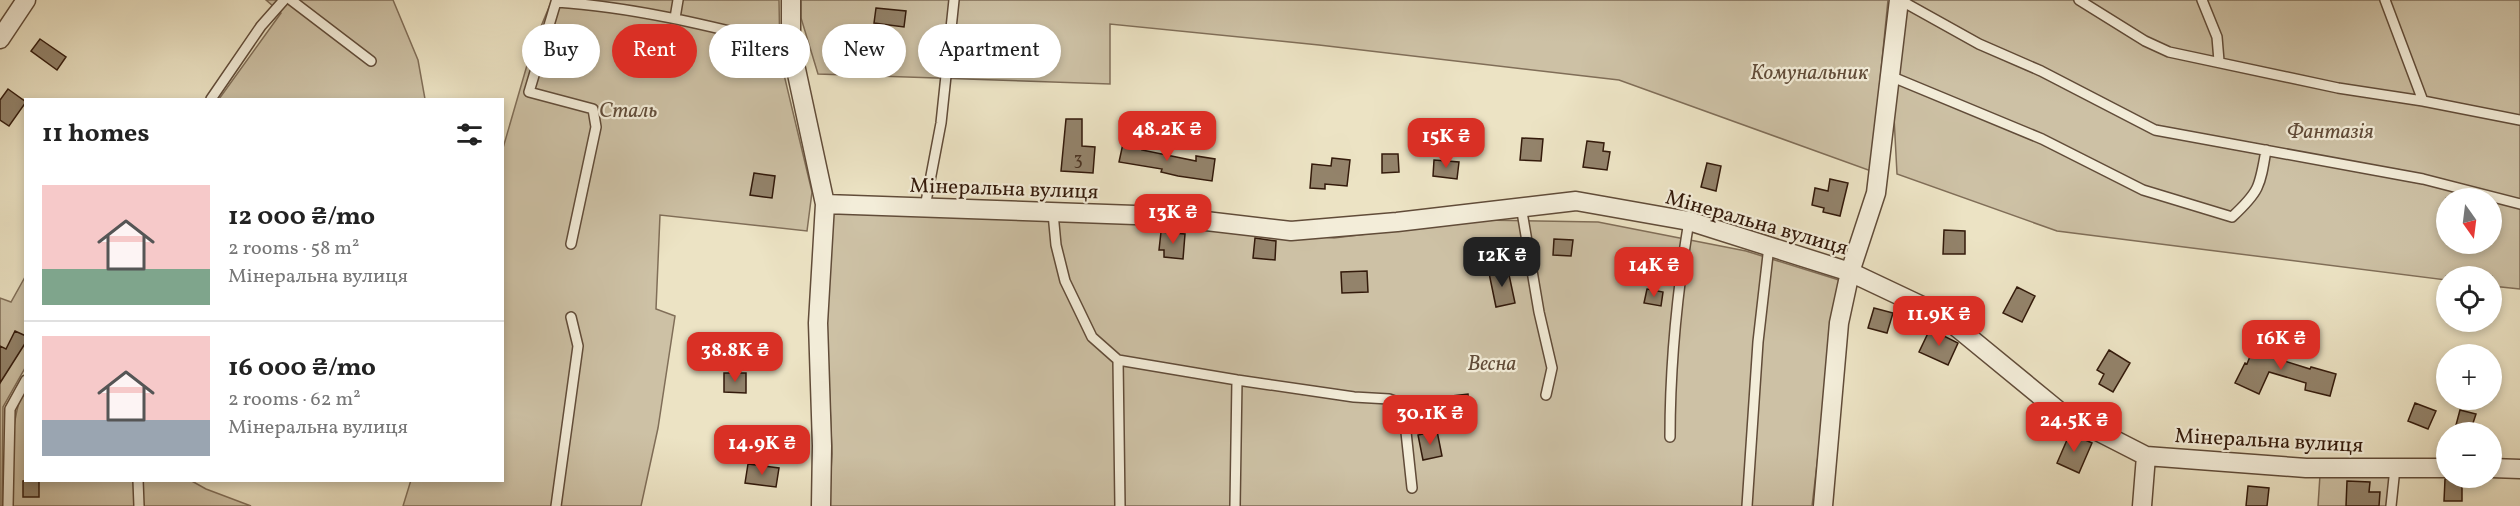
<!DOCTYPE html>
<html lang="en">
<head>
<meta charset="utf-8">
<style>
  :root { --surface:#fff; --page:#f6f6f6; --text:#222; --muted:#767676; --line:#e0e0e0; --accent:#d93025 }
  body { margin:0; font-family:Vollkorn,serif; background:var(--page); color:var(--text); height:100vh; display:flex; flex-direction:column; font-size:22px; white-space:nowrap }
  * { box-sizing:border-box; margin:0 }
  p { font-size:20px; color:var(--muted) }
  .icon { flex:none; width:33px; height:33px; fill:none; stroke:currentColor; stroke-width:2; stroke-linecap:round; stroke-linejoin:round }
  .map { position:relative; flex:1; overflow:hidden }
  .details { position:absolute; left:24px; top:98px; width:480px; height:384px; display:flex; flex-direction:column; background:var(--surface); border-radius:0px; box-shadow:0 3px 9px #0003 }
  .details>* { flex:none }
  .top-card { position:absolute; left:522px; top:24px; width:570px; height:54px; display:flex; gap:12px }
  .needle { width:39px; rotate:166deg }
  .tools { position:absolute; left:2436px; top:188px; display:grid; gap:12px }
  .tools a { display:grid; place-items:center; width:66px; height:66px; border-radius:50%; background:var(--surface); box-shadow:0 3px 9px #0003; font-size:30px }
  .price { position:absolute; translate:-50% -51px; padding:0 14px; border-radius:12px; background:var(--accent); color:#fff; font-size:20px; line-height:39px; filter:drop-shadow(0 2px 3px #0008) }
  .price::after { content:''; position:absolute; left:50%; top:36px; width:18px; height:14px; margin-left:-9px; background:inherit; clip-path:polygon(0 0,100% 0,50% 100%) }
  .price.current { background:#222; color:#fff }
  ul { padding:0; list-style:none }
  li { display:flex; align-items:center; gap:18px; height:150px; padding:0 18px }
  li+li { border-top:2px solid var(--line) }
  li span { display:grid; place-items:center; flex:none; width:168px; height:120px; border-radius:0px; color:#555 }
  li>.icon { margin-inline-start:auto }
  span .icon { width:72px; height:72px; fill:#fffc; stroke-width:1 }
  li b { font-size:26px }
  h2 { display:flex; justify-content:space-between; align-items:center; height:72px; padding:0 18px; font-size:26px }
  .tag { padding:0 21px; border-radius:27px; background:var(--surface); box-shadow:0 3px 9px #0003; font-size:21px; line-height:54px }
  .tag.current { background:var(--accent); color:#fff }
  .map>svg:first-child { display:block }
  .green { fill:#cdc1a5; stroke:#806e58; stroke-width:1.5; fill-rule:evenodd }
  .building { fill:#93836b; stroke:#331a0b; stroke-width:1.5 }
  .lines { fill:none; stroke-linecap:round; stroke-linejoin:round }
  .service-casing { stroke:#614c39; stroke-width:12 }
  .minor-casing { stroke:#614c39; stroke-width:21 }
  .service { stroke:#f3edd9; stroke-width:9 }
  .minor { stroke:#f3edd9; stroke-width:18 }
  .labels { text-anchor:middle; stroke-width:4.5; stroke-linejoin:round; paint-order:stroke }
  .number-label { font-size:18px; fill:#4b3423 }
  .park-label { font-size:21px; font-style:italic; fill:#614c39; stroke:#f3edd9 }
  .street-label { font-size:21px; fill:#331a0b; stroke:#f3edd9 }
</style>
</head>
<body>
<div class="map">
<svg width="2520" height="506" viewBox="0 0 2520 506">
  <rect width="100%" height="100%" fill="#ece3c4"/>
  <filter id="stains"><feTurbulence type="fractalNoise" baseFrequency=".00333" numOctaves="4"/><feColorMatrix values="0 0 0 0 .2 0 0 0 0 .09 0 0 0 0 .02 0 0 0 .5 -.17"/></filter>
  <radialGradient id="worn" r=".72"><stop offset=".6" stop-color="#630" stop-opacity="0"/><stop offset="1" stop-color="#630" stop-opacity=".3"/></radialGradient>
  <path class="green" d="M266,0H393L418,60L425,99H219L281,13Z
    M552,0H779L780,58L812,192L807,231L660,215L656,309L675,316L658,428L641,506H403L411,480H502L503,148L532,48Z
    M801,0H1888L1871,171L1619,80L1319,45L1110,24V84L818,74L801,18Z
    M1908,0H2520V289L2492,286V276H2446V280L2057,231L1897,174L1893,98ZM2446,198H2492V243H2446Z
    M831,211L1137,219L1334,238L1482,220L1598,222L1746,251L1839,280L1812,506H829L832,454L827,331Z
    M25,277V368L3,407L2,506H0V298L11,302Z
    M25,387L26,480H190L206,489L251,506H12C10,474 10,416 25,387Z
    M2320,475H2391L2388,506H2318Z"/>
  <path class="building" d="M876,8L906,11L904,27L874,23Z
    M40,39L66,57L57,70L31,51Z
    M8,89L26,102L9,126L0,120V100Z
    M1066,119H1082V146L1095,147L1093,173L1061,171Z
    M1522,138L1543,139L1541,161L1520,160Z
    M1124,139L1144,143L1142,150L1196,161V156L1215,159L1212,181L1178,176L1161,172L1162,169L1119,162Z
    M1587,141L1604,143L1603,151L1610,152L1607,170L1583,167Z
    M1382,154H1398L1399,172L1382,173Z
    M1332,158L1350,160L1347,186L1325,184V189L1310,188L1312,164L1331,166Z
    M1434,160L1459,162L1457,179L1433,176Z
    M1707,163L1721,166L1716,191L1701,187Z
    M754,173L775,176L772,198L750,195Z
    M1830,179L1848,183L1840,216L1823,212L1824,208L1812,205L1815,188L1828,191Z
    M1944,230L1965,231V254H1943Z
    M1161,232L1185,234L1183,259L1164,257V250H1159Z
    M1255,238L1276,241L1275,260L1253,258Z
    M1554,239L1573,240L1571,256L1553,255Z
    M1508,270L1515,303L1496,307L1489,273Z
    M1367,271L1368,292L1342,293L1341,272Z
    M2017,287L2035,296L2022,322L2003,313Z
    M1647,289L1663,292L1661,306L1644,303Z
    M1874,308L1893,313L1887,333L1868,328Z
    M1930,329L1958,343L1948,365L1919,352Z
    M15,331L26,336V342L0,383V346L6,349Z
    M2257,339L2280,348L2275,358L2310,369L2311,367L2336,374L2330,396L2305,390L2306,383L2269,372L2259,394L2235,383L2245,363L2247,364Z
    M2109,350L2130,363L2113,392L2099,384L2104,374L2097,370Z
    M724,373H746V393L724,392Z
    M1468,394L1470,416L1441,419L1440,405L1453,404L1452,396Z
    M2415,403L2436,411L2428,429L2408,421Z
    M2460,410L2476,414L2471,429L2456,425Z
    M1437,431L1442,456L1423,460L1418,435Z
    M2070,433L2092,443L2079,473L2057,463Z
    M748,464L779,468L776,487L745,483Z
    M2452,477L2462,478V501H2444L2445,479Z
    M39,480V497H23V481Z
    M2347,481L2370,482L2369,492H2380L2379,506H2346Z
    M2248,486L2269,488L2267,506H2246Z"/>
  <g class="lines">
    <defs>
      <path id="service" d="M291,0L371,61
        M1900,0L1979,44L2041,71L2155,130L2423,179L2520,204
        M2079,0L2145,41L2169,52L2338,88L2423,101L2520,120
        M2202,0L2217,37L2219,61
        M2385,0L2423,101
        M675,18L678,0
        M1890,76L2042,139L2143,190L2232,217C2259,192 2260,187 2266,150
        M211,99L261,26L284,0
        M1521,206L1539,312L1552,368L1546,395
        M925,207L941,123L954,0
        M1053,213L1056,245L1065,281L1092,337L1118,360L1237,380L1354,397L1389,399L1403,404L1412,488
        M571,244L596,127L593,109L529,92L556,2C636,7 714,27 791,46
        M1118,360L1120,506
        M1670,437C1670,364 1677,293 1689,221
        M138,480L139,506
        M8,506L10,409L26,380
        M556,506L578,346L571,317
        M1235,506L1237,380
        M1747,506L1758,342L1769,246
        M2391,506L2395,468"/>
      <path id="minor" d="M791,0V46L825,204L818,323L822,446L821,506
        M0,39L26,0
        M825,204L1163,216L1291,231L1397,222L1576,201L1689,221L1850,272L1943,316L2060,412L2146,456L2306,468H2446
        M2492,468L2520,469
        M1823,506L1839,323L1850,272L1876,193L1899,0
        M2142,506L2146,456"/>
    </defs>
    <use href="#service" class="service-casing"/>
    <use href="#minor" class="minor-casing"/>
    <use href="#service" class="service"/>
    <use href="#minor" class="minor"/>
  </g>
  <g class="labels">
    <g class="number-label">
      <text x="1078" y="165">3</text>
    </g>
    <g class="park-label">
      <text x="1809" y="79">Комунальник</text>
      <text x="628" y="117">Сталь</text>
      <text x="2330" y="138">Фантазія</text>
      <text x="1492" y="370">Весна</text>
    </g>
    <g class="street-label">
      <text transform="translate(1004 188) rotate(2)" y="7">Мінеральна вулиця</text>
      <text transform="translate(1757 222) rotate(16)" y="7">Мінеральна вулиця</text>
      <text transform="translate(2269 440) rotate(3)" y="7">Мінеральна вулиця</text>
    </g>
  </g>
  <rect width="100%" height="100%" filter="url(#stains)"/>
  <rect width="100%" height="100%" fill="url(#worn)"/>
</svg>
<div class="tools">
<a><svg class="needle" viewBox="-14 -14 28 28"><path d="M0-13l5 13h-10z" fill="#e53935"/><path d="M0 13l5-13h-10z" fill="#767676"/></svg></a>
<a><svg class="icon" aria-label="locate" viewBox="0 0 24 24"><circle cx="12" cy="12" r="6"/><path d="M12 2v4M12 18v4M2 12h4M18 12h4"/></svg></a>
<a>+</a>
<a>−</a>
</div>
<b class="price" style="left:1167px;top:162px">48.2K ₴</b>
<b class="price" style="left:1446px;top:169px">15K ₴</b>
<b class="price" style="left:1173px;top:245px">13K ₴</b>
<b class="price current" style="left:1502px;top:288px">12K ₴</b>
<b class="price" style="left:1654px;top:298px">14K ₴</b>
<b class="price" style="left:1939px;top:347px">11.9K ₴</b>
<b class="price" style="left:2281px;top:371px">16K ₴</b>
<b class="price" style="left:735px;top:383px">38.8K ₴</b>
<b class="price" style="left:1430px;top:446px">30.1K ₴</b>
<b class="price" style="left:2074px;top:453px">24.5K ₴</b>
<b class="price" style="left:762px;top:476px">14.9K ₴</b>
<div class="top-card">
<a class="tag">Buy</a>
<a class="tag current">Rent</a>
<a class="tag">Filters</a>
<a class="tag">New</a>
<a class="tag">Apartment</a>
</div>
<section class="details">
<h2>11 homes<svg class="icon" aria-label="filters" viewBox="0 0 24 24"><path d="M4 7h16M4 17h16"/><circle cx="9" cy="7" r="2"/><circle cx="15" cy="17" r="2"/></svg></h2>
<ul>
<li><span style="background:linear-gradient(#f6c9c9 70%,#7fa58c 0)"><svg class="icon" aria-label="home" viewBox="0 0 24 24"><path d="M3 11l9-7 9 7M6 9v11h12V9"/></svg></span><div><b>12 000 ₴/mo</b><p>2 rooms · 58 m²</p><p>Мінеральна вулиця</p></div></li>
<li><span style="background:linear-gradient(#f6c9c9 70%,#9aa5b1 0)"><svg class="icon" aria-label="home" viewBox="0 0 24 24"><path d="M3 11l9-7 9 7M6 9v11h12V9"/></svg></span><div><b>16 000 ₴/mo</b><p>2 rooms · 62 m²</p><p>Мінеральна вулиця</p></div></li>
</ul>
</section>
</div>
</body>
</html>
